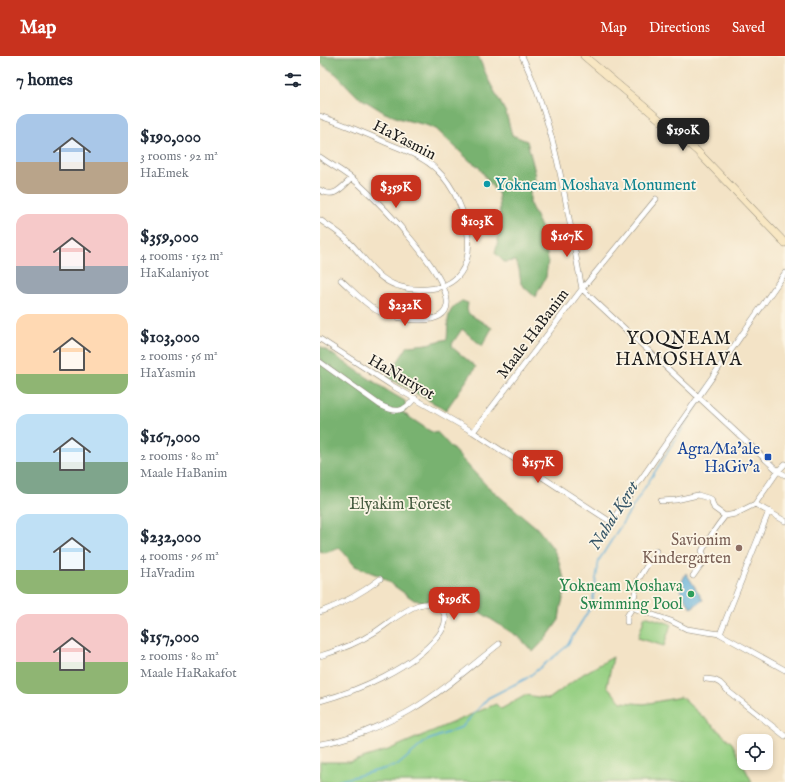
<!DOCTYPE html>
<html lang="en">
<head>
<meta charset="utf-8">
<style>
  :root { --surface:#fff; --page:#f6f6f7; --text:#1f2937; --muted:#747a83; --accent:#c8321e }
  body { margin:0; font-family:"IM FELL English",serif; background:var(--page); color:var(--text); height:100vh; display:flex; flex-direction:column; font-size:15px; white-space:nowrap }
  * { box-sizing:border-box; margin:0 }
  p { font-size:13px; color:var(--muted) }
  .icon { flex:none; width:22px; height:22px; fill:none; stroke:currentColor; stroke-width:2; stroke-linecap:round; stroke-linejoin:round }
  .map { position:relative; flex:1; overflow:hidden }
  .details { display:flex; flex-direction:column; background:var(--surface); width:320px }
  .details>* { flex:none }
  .fabs { position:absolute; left:417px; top:678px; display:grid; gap:8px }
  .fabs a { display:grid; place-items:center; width:36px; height:36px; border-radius:8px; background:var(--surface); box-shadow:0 2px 6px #0003; font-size:20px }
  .price { position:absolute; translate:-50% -34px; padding:0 9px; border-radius:8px; background:var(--accent); color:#fff; font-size:13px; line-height:26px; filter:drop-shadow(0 1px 2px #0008) }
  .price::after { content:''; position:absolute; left:50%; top:24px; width:12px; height:9px; margin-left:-6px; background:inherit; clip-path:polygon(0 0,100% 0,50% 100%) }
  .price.on { background:#222; color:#fff }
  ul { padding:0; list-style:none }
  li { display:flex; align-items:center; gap:12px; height:100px; padding:0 16px }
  li span { display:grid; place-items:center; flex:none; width:112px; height:80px; border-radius:12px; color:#555 }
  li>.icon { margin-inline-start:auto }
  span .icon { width:48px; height:48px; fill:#fffc; stroke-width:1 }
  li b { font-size:17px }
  h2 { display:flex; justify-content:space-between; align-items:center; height:48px; padding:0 16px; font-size:17px }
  header { display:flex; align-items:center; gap:24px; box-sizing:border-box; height:56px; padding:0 20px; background:var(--accent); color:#fff }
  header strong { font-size:19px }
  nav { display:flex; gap:22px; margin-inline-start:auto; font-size:14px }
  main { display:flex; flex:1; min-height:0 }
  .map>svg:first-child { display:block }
  .green { fill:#95cf82; stroke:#58764f }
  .forest { fill:#78b270; stroke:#4a6746 }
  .water { fill:#5eaed9; stroke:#3d657a }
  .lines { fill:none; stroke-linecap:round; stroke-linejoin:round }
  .stream { stroke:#5eaed9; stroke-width:1.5 }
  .street-casing { stroke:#888071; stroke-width:6 }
  .secondary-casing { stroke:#888071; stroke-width:8 }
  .street { stroke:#fff; stroke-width:5 }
  .secondary { stroke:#f8e7c3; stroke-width:7 }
  .culture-dot { fill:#0f9aa8; stroke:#fcf5e5; stroke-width:1.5 }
  .transit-dot { fill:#1a4fb4; stroke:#fcf5e5; stroke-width:1.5 }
  .education-dot { fill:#8d6e63; stroke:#fcf5e5; stroke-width:1.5 }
  .leisure-dot { fill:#2e9e5b; stroke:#fcf5e5; stroke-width:1.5 }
  .labels { text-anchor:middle; stroke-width:3.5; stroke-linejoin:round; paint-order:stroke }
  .street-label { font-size:16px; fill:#1c1c1c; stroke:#fcf5e5 }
  .culture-label { font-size:16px; fill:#0d838f; stroke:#fcf5e5; text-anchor:start }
  .transit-label { font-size:16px; fill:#164399; stroke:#fcf5e5; text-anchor:end }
  .park-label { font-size:16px; fill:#465b40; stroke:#fcf5e5 }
  .education-label { font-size:16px; fill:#785e54; stroke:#fcf5e5; text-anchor:end }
  .leisure-label { font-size:16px; fill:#27864d; stroke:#fcf5e5; text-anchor:end }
  .water-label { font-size:17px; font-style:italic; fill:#365668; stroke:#fcf5e5 }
  .quarter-label { font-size:18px; letter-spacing:1px; fill:#1c1c1c; stroke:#fcf5e5 }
</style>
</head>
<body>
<header>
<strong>Map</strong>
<nav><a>Map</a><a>Directions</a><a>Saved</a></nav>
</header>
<main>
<section class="details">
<h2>7 homes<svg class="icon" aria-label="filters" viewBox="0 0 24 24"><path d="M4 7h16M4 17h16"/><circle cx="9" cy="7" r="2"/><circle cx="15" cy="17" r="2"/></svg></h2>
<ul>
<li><span style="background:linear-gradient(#a9c7e8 60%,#b9a48a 0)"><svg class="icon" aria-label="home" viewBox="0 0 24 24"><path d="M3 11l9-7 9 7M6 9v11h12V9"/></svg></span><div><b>$190,000</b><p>3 rooms · 92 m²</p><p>HaEmek</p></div></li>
<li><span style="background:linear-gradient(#f6c9c9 65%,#9aa5b1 0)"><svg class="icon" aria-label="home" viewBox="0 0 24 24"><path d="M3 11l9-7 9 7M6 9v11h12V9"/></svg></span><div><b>$359,000</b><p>4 rooms · 152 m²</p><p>HaKalaniyot</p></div></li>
<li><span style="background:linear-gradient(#ffd9b3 75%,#8fb573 0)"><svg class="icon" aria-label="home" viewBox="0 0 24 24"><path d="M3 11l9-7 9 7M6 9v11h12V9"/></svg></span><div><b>$103,000</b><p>2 rooms · 56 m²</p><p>HaYasmin</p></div></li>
<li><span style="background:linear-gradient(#bfe0f5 60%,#7fa58c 0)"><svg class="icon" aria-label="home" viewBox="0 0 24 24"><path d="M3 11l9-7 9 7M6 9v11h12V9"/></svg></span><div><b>$167,000</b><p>2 rooms · 80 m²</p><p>Maale HaBanim</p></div></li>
<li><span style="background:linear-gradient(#bfe0f5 70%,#8fb573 0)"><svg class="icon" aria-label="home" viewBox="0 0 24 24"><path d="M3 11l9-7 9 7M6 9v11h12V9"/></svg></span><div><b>$232,000</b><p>4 rooms · 96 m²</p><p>HaVradim</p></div></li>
<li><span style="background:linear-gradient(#f6c9c9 60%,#8fb573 0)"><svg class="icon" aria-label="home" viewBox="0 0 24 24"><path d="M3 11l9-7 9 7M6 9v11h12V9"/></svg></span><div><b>$157,000</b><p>2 rooms · 80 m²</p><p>Maale HaRakafot</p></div></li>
</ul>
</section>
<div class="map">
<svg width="465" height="726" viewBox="0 0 465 726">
  <rect width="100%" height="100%" fill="#fcf5e5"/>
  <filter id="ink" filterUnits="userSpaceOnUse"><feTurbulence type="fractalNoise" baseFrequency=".025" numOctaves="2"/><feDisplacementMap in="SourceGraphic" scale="8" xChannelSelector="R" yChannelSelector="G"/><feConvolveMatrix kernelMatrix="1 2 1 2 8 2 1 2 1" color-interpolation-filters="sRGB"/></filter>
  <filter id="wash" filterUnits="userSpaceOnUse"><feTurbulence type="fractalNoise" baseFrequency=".012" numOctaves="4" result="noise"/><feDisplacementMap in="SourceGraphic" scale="16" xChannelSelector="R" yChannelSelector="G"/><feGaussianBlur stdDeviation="0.9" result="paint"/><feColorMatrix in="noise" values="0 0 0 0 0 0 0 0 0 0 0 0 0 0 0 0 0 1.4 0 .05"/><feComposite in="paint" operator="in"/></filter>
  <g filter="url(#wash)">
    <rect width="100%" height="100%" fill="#f3e3c6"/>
    <path class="green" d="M325,560L351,568L344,590L318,582Z
      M293,601L287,630L301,646L324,648L361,641L412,687L432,726H0V706H30L68,694L176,648L181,653L206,639L229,643L263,618Z"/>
    <path class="forest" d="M0,0H158L169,25L186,57L192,79L207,85L214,112L215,125L210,136V148L223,175L228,204L226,221L215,241L201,228L199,213L196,205L184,206L175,197C181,174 181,159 178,135L176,136L158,110L150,105L116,73L106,69L81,63L65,57L52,49L37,40L16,18L0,7Z
      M142,245L148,247L147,254L149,258L172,272L162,290L142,273L132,288L133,292L156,311L126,354L67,321L88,290L107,288L127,283C129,266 124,255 142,245Z
      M0,290L68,335L85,345L86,354L83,357L110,375L115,377L117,376L166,429L217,472L232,491L238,502L241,514L247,529L241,550L239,564L227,581L213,596L200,582L121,531L107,546L94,544L60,520L35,510L20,492L5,497L0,495Z"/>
    <path class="water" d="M366,517L383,544L371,552L359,532Z"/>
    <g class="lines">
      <path class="stream" d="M14,726L78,709L106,685L142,671L168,642L207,622L246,591L272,549L279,504L395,321"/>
    </g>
  </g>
  <g filter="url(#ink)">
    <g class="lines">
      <defs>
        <path id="street" d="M0,60C23,68 45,77 67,87C84,94 104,101 117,114C149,144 172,229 107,233C97,234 87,233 78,230C55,223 45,201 29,186C21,177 10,171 0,164
          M0,101C13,110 28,118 40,129C63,150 124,214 127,244C131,276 70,262 56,254C43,246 32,234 21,224
          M0,134C14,143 21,132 31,123
          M336,143L262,233L458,415L465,419
          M0,283L71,329L153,376L291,466L465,217
          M0,306L60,349C76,357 83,357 95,342
          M153,376L262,233C247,155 237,72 202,0
          M465,408L458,415L435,448L465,465
          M341,445L356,444L378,439L391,443L394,452L405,460L415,458L435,448
          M336,495L318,524L313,546L316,553L351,565L367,573L400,578L465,614
          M373,520L380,510L386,504L382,495C389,482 396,471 405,460
          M0,556C22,548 42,537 60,523
          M307,566V560L314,549
          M400,578L449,455
          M0,600C20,594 38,587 55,576C69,567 83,554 99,549C106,547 114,546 119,551C130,560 125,571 118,580C93,611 38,635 0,645
          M386,623L394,624L400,627L409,636L465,680
          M0,688C15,686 30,681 44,676C60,669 76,663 91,654C122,636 150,611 179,588"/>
        <path id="secondary" d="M264,0L377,95L465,187"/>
      </defs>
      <use href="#street" class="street-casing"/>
      <use href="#secondary" class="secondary-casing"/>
      <use href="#street" class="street"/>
      <use href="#secondary" class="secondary"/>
    </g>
  </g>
  <circle class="culture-dot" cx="167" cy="128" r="4"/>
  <rect class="transit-dot" x="444" y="397" width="8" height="8" rx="2"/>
  <circle class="education-dot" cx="419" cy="492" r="4"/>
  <circle class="leisure-dot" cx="371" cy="538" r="4"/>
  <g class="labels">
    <g class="street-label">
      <text transform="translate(85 83) rotate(27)" y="6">HaYasmin</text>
      <text transform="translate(212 277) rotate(-53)" y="6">Maale HaBanim</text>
      <text transform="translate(82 320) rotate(30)" y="6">HaNuriyot</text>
    </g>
    <g class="culture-label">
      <text x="175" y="134">Yokneam Moshava Monument</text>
    </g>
    <g class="transit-label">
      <text x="440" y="398">Agra/Ma'ale<tspan x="440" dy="18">HaGiv'a</tspan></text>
    </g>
    <g class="park-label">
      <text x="80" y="453">Elyakim Forest</text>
    </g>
    <g class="education-label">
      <text x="411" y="489">Savionim<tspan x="411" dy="18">Kindergarten</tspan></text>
    </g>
    <g class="leisure-label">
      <text x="363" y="535">Yokneam Moshava<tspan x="363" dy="18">Swimming Pool</tspan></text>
    </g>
    <g class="water-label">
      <text transform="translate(293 459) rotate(-58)" y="6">Nahal Keret</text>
    </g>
    <g class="quarter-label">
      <text x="359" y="288">YOQNEAM<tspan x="359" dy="21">HAMOSHAVA</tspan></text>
    </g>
  </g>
</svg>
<div class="fabs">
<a><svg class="icon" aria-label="locate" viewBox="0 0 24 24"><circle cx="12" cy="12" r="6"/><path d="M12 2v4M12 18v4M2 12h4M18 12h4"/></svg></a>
</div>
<b class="price on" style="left:363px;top:96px">$190K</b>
<b class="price" style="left:76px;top:153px">$359K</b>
<b class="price" style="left:157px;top:187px">$103K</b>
<b class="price" style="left:247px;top:202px">$167K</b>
<b class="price" style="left:85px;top:271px">$232K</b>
<b class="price" style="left:218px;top:428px">$157K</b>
<b class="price" style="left:134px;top:565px">$196K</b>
</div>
</main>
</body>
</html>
